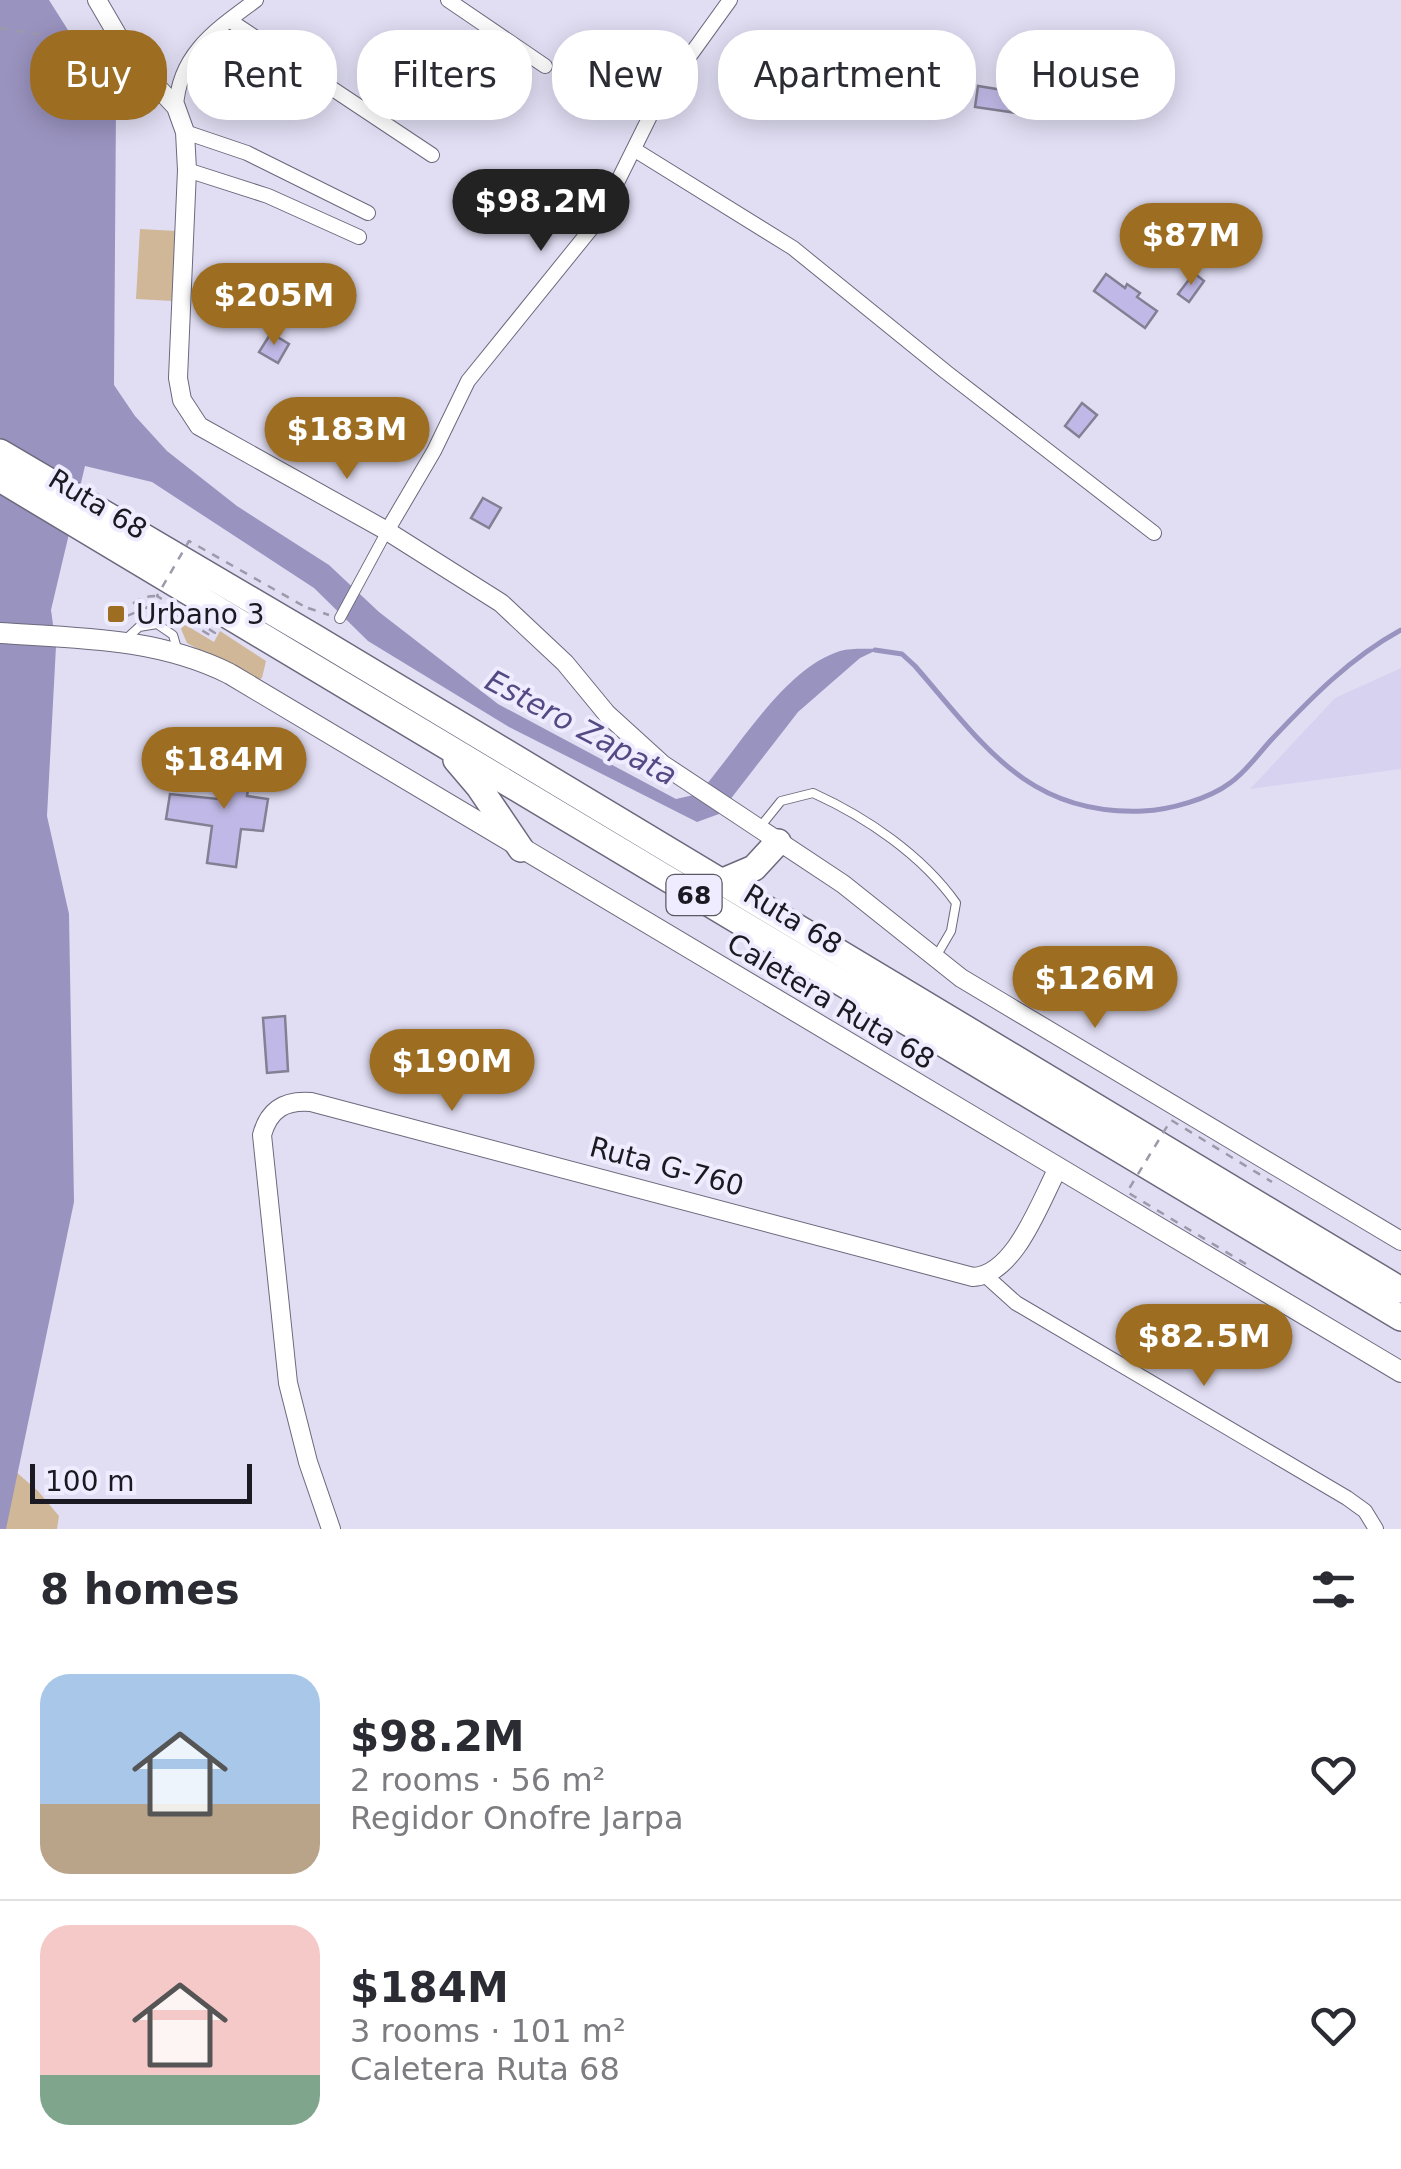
<!DOCTYPE html>
<html lang="en">
<head>
<meta charset="utf-8">
<style>
  :root { --surface:#fff; --page:#f2f2f3; --text:#2b2b33; --muted:#7c7c81; --line:#e1e1e2; --accent:#9d6e21 }
  body { margin:0; font-family:"DejaVu Sans",sans-serif; background:var(--page); color:var(--text); height:100vh; display:flex; flex-direction:column; font-size:38px; white-space:nowrap }
  * { box-sizing:border-box; margin:0 }
  p { font-size:32px; color:var(--muted) }
  .icon { flex:none; width:55px; height:55px; fill:none; stroke:currentColor; stroke-width:2; stroke-linecap:round; stroke-linejoin:round }
  .map { position:relative; height:1529px; overflow:hidden }
  .drawer { display:flex; flex-direction:column; background:var(--surface); flex:1 }
  .drawer>* { flex:none }
  .top-card { position:absolute; left:30px; top:30px; width:1342px; height:90px; display:flex; gap:20px }
  .scale { position:absolute; left:30px; bottom:25px; width:222px; box-sizing:border-box; padding-left:10px; border:5px solid #1b1a22; border-top:0; font-size:28px; line-height:35px; white-space:nowrap; color:#1b1a22; -webkit-text-stroke:8px #eeecfe; paint-order:stroke }
  .price { position:absolute; translate:-50% -85px; padding:0 22px; border-radius:35px; background:var(--accent); color:#fff; font-size:32px; line-height:65px; filter:drop-shadow(0 2px 5px #0008) }
  .price::after { content:''; position:absolute; left:50%; top:60px; width:30px; height:22px; margin-left:-15px; background:inherit; clip-path:polygon(0 0,100% 0,50% 100%) }
  .price.active { background:#222; color:#fff }
  ul { padding:0; list-style:none }
  li { display:flex; align-items:center; gap:30px; height:250px; padding:0 40px }
  li+li { border-top:2px solid var(--line) }
  li span { display:grid; place-items:center; flex:none; width:280px; height:200px; border-radius:30px; color:#555 }
  li>.icon { margin-inline-start:auto }
  span .icon { width:120px; height:120px; fill:#fffc; stroke-width:1 }
  li b { font-size:42px }
  h2 { display:flex; justify-content:space-between; align-items:center; height:120px; padding:0 40px; font-size:42px }
  .pill { padding:0 35px; border-radius:40px; background:var(--surface); box-shadow:0 5px 25px #0003; font-size:35px; line-height:90px }
  .pill.active { background:var(--accent); color:#fff }
  .map>svg:first-child { display:block }
  .built { fill:#d6d2f0 }
  .green { fill:#cfb797 }
  .water { fill:#9993bf }
  .lines { fill:none; stroke-linecap:round; stroke-linejoin:round }
  .stream { stroke:#9993bf; stroke-width:5 }
  .building { fill:#c0b9e7; stroke:#838094; stroke-width:2.5 }
  .service-casing { stroke:#6c697d; stroke-width:10 }
  .pedestrian-casing { stroke:#6c697d; stroke-width:12 }
  .minor-casing { stroke:#6c697d; stroke-width:16 }
  .tertiary-casing { stroke:#6c697d; stroke-width:20 }
  .secondary-casing { stroke:#6c697d; stroke-width:22 }
  .motorway-casing { stroke:#6c697d; stroke-width:28 }
  .path { stroke:#9c99aa; stroke-width:2.5; stroke-dasharray:8 8; stroke-linecap:butt }
  .service { stroke:#fff; stroke-width:8 }
  .pedestrian { stroke:#fff; stroke-width:10 }
  .minor { stroke:#fff; stroke-width:14 }
  .tertiary { stroke:#fff; stroke-width:18 }
  .secondary { stroke:#fff; stroke-width:20 }
  .motorway { stroke:#fff; stroke-width:25 }
  .path-bridge { stroke:#9c99aa; stroke-width:2.5; stroke-dasharray:8 8; stroke-linecap:butt }
  .poi-dot { fill:#9d6e21; stroke:#eeecfe; stroke-width:4 }
  .labels { text-anchor:middle; stroke-width:8; stroke-linejoin:round; paint-order:stroke }
  .shield { fill:#eeecfe; stroke:#5a5964; stroke-width:2.5 }
  .shield-label { font-size:25px; font-weight:bold; fill:#1b1a22 }
  .street-label { font-size:28px; fill:#1b1a22; stroke:#eeecfe }
  .poi-label { font-size:28px; fill:#1b1a22; stroke:#eeecfe; text-anchor:start }
  .water-label { font-size:30px; font-style:italic; fill:#554984; stroke:#eeecfe }
</style>
</head>
<body>
<div class="map">
<svg width="1401" height="1529" viewBox="0 0 1401 1529">
  <rect width="100%" height="100%" fill="#e1def4"/>
  <path class="built" d="M1401,668V769L1250,789L1335,698Z"/>
  <path class="green" d="M140,229L177,231L173,301L136,299Z
    M184,624L214,642L220,631L266,661L262,678L256,681L187,643L181,629Z
    M0,1458L38,1491L59,1516L57,1529H0Z"/>
  <path class="water" d="M0,0H49L116,106L114,385L135,416L167,451L237,506L329,565L379,612L498,704L676,799L698,794C738,750 783,669 840,651C852,648 866,649 879,649L860,658L798,712L719,814L697,822L509,727L368,641L314,588L152,482L85,466L51,610L56,646L47,816L69,914L74,1202L6,1529H0Z"/>
  <g class="lines">
    <path class="stream" d="M875,650L902,654L915,666C983,744 1028,816 1143,811C1169,810 1209,799 1230,783C1246,772 1259,753 1272,739C1312,697 1350,658 1401,630"/>
  </g>
  <path class="building" d="M1013,67L1024,69L1017,113L975,107L978,86L1009,91Z
    M1194,273L1204,281L1189,302L1178,294Z
    M1106,274L1125,288L1127,284L1140,293L1137,297L1157,311L1145,328L1094,291Z
    M271,333L289,344L278,363L259,352Z
    M1082,403L1097,415L1079,437L1065,426Z
    M483,498L501,508L489,528L471,518Z
    M224,759L252,763L247,796L268,799L263,831L241,829L236,867L207,863L212,826L166,819L170,794L218,799Z
    M285,1016L288,1071L267,1073L263,1018Z"/>
  <g class="lines">
    <defs>
      <path id="service" d="M126,639L139,627L157,624L173,635L178,652
        M760,827L781,801L813,793C866,817 922,855 956,903L951,931L937,955"/>
      <path id="pedestrian" d="M340,618L387,531"/>
      <path id="minor" d="M448,0L545,66
        M229,20L432,155
        M176,107C179,53 217,29 256,0
        M185,132L247,153L368,213
        M635,150L793,248L946,372L1154,533
        M187,170L268,196L359,237
        M387,531L434,451L468,381L599,219L658,100L730,0
        M986,1276L1016,1303L1347,1498L1365,1511L1376,1529"/>
      <path id="tertiary" d="M97,0L132,60L176,107L185,132L187,170L178,378L182,400L199,426L387,531L501,603L565,663L607,714L662,764L843,884L961,978L1401,1241
        M331,1529L308,1462L288,1383L262,1135C269,1109 285,1100 311,1102L973,1277C1015,1275 1040,1202 1058,1168"/>
      <path id="secondary" d="M0,633C79,638 159,638 230,674L1401,1372"/>
      <path id="motorway" d="M0,452L311,635L1401,1290
        M0,479L1401,1318
        M456,760L479,787L521,849
        M721,882L754,868L778,842"/>
    </defs>
    <use href="#service" class="service-casing"/>
    <use href="#pedestrian" class="pedestrian-casing"/>
    <use href="#minor" class="minor-casing"/>
    <use href="#tertiary" class="tertiary-casing"/>
    <use href="#secondary" class="secondary-casing"/>
    <use href="#motorway" class="motorway-casing"/>
    <path class="path" d="M0,28L75,41L113,60
      M308,608L329,615
      M125,616L126,609C136,601 142,596 155,596
      M113,622L155,604L175,614"/>
    <use href="#service" class="service"/>
    <use href="#pedestrian" class="pedestrian"/>
    <use href="#minor" class="minor"/>
    <use href="#tertiary" class="tertiary"/>
    <use href="#secondary" class="secondary"/>
    <use href="#motorway" class="motorway"/>
    <path class="path-bridge" d="M175,614L213,637L215,633L157,596L189,541L307,608
      M1246,1264L1127,1192L1171,1120L1272,1182"/>
  </g>
  <rect class="poi-dot" x="106" y="604" width="20" height="20" rx="5"/>
  <g class="labels">
    <rect class="shield" x="666.5" y="875" width="55" height="40" rx="8"/>
    <g class="shield-label">
      <text x="694" y="904">68</text>
    </g>
    <g class="street-label">
      <text transform="translate(98 504) rotate(31)" y="10">Ruta 68</text>
      <text transform="translate(793 919) rotate(31)" y="10">Ruta 68</text>
      <text transform="translate(831 1001) rotate(31)" y="10">Caletera Ruta 68</text>
      <text transform="translate(667 1166) rotate(15)" y="10">Ruta G-760</text>
    </g>
    <g class="poi-label">
      <text x="136" y="624">Urbano 3</text>
    </g>
    <g class="water-label">
      <text transform="translate(581 728) rotate(28)" y="10">Estero Zapata</text>
    </g>
  </g>
</svg>
<div class="scale">100 m</div>
<b class="price active" style="left:541px;top:254px">$98.2M</b>
<b class="price" style="left:1191px;top:288px">$87M</b>
<b class="price" style="left:274px;top:348px">$205M</b>
<b class="price" style="left:347px;top:482px">$183M</b>
<b class="price" style="left:224px;top:812px">$184M</b>
<b class="price" style="left:1095px;top:1031px">$126M</b>
<b class="price" style="left:452px;top:1114px">$190M</b>
<b class="price" style="left:1204px;top:1389px">$82.5M</b>
<div class="top-card">
<a class="pill active">Buy</a>
<a class="pill">Rent</a>
<a class="pill">Filters</a>
<a class="pill">New</a>
<a class="pill">Apartment</a>
<a class="pill">House</a>
</div>
</div>
<section class="drawer">
<h2>8 homes<svg class="icon" aria-label="filters" viewBox="0 0 24 24"><path d="M4 7h16M4 17h16"/><circle cx="9" cy="7" r="2"/><circle cx="15" cy="17" r="2"/></svg></h2>
<ul>
<li><span style="background:linear-gradient(#a9c7e8 65%,#b9a48a 0)"><svg class="icon" aria-label="home" viewBox="0 0 24 24"><path d="M3 11l9-7 9 7M6 9v11h12V9"/></svg></span><div><b>$98.2M</b><p>2 rooms · 56 m²</p><p>Regidor Onofre Jarpa</p></div><svg class="icon" aria-label="heart" viewBox="0 0 24 24"><path d="M12 20l-8-8c-3-5 5-10 8-4 3-6 11-1 8 4z"/></svg></li>
<li><span style="background:linear-gradient(#f6c9c9 75%,#7fa58c 0)"><svg class="icon" aria-label="home" viewBox="0 0 24 24"><path d="M3 11l9-7 9 7M6 9v11h12V9"/></svg></span><div><b>$184M</b><p>3 rooms · 101 m²</p><p>Caletera Ruta 68</p></div><svg class="icon" aria-label="heart" viewBox="0 0 24 24"><path d="M12 20l-8-8c-3-5 5-10 8-4 3-6 11-1 8 4z"/></svg></li>
</ul>
</section>
</body>
</html>
